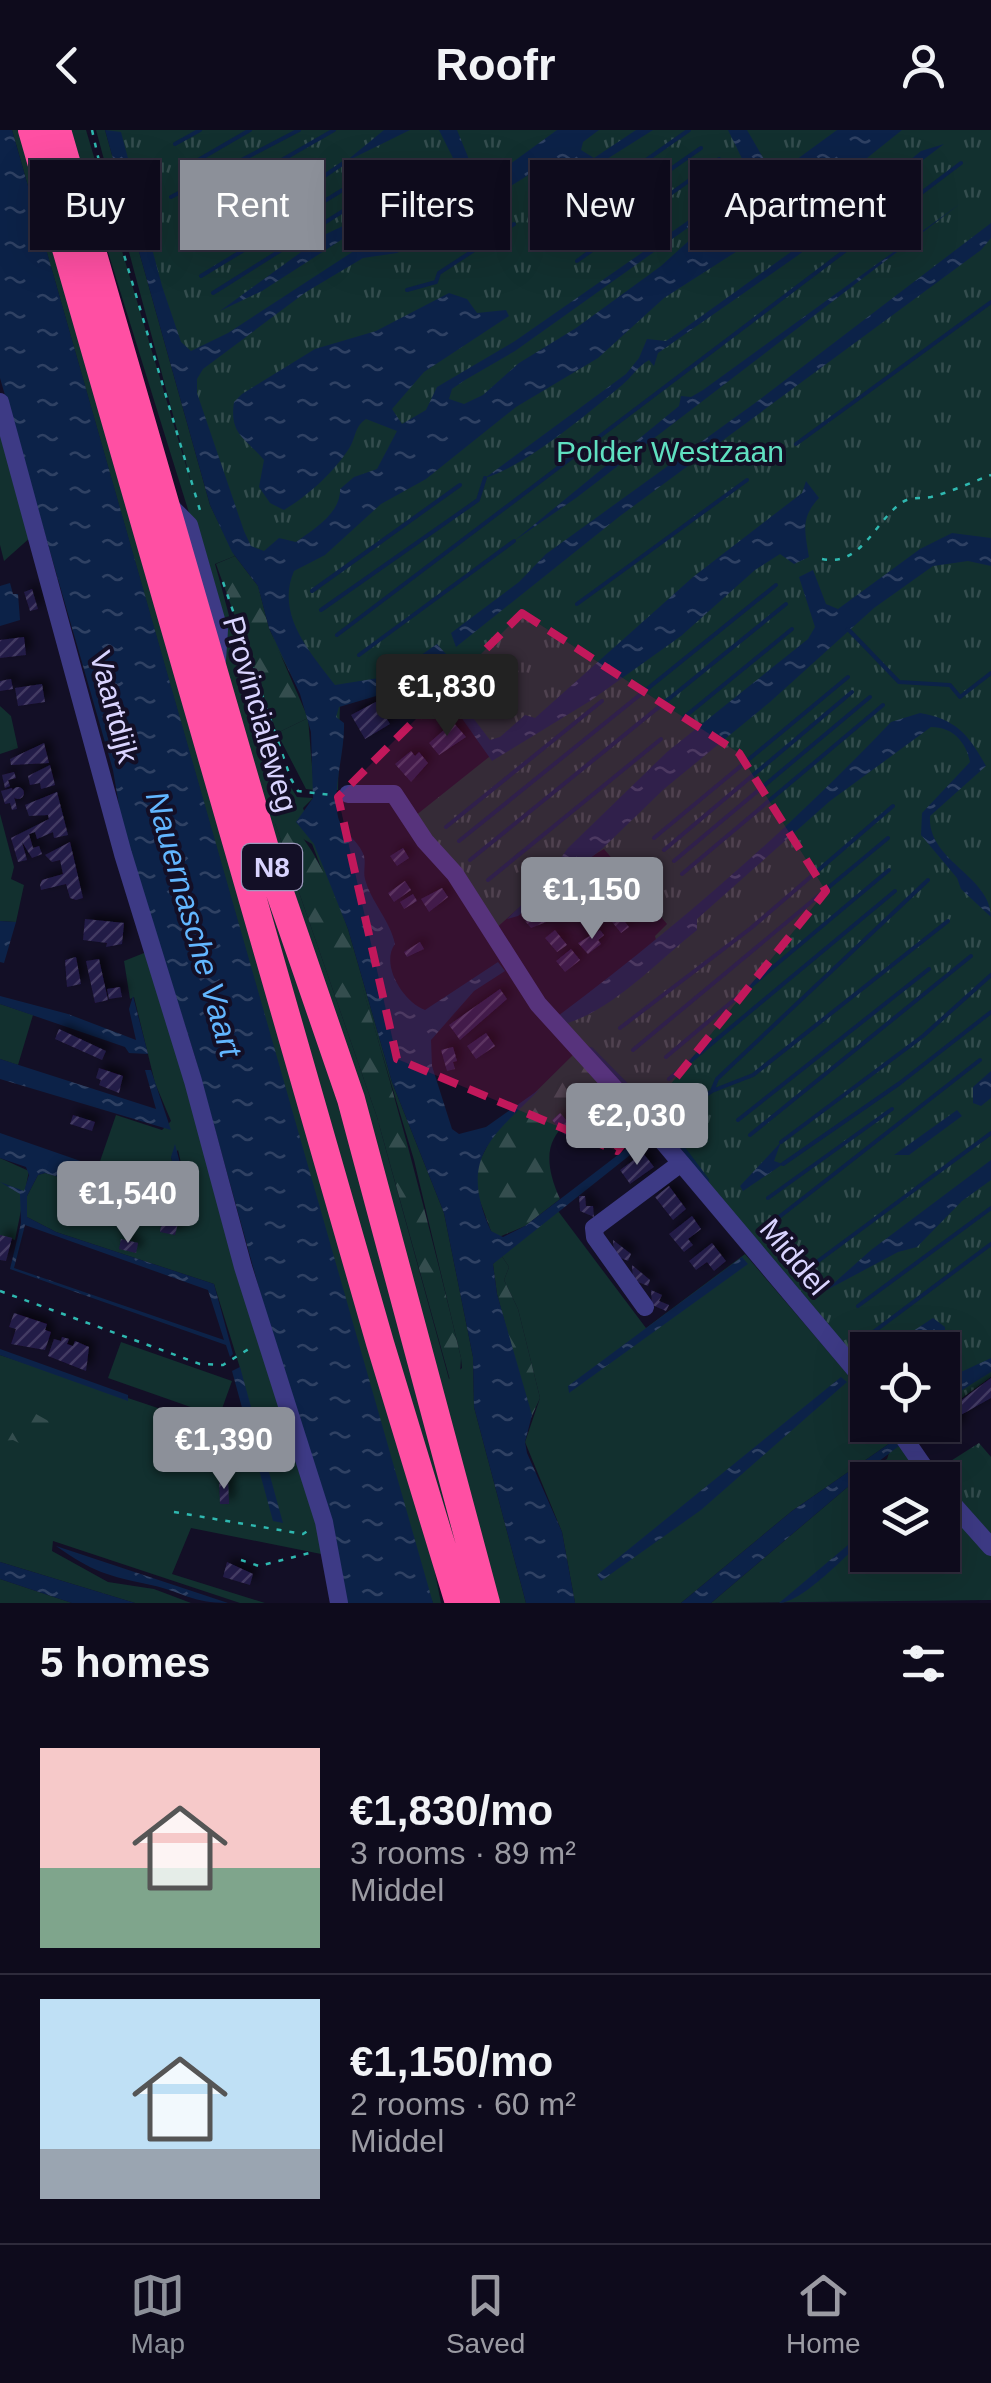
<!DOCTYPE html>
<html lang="en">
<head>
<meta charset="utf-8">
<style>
  :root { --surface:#0e0b1c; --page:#171425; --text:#f1f3f6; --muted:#9b9ba3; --line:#2e2b3b; --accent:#8c9099 }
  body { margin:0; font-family:Arial,sans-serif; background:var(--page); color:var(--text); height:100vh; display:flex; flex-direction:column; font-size:38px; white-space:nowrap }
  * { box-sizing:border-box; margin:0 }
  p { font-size:32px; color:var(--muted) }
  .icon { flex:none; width:55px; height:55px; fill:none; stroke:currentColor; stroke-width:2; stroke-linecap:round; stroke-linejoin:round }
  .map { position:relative; height:1473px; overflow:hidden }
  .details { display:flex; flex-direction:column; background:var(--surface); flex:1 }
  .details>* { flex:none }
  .guide { position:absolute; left:30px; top:30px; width:932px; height:90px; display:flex; gap:20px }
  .fabs { position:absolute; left:850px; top:1202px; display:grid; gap:20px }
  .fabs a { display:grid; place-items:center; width:110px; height:110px; border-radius:0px; background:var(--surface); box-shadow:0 10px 40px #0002,0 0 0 2px var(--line); font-size:50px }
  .price { position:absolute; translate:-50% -85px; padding:0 22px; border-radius:10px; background:var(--accent); color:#fff; font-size:32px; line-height:65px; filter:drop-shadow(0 2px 5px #0008) }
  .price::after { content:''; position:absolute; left:50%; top:60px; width:30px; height:22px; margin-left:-15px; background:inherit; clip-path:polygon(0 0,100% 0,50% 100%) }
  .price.on { background:#222; color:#fff }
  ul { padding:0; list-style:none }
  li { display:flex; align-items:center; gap:30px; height:250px; padding:0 40px }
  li+li { border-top:2px solid var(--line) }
  li span { display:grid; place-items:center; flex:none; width:280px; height:200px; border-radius:0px; color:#555 }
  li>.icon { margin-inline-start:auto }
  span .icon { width:120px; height:120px; fill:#fffc; stroke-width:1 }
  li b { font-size:42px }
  h2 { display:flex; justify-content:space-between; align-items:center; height:120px; padding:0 40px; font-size:42px }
  .pill { padding:0 35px; border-radius:0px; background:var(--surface); box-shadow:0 10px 40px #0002,0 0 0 2px var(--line); font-size:35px; line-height:90px }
  .pill.on { background:var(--accent); color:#fff }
  header { display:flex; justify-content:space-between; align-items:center; height:130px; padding:0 40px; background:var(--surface); font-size:45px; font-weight:800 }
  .tabs { display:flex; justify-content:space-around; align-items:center; height:140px; border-top:2px solid var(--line); background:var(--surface); font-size:28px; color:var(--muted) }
  .tabs a { display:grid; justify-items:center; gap:5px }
  .tabs .on { color:var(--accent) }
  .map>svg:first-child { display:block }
  .grass { fill:#12302f; fill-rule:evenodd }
  .forest { fill:url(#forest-firs) }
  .park { fill:url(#park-tufts) }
  .water { fill:url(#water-ripples); fill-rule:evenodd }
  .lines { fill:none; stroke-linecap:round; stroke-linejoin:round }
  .stream { stroke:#0c2248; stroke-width:4 }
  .building { fill:url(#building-hatch); filter:url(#shadow) }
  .path { stroke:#2fb8b0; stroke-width:2.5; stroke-dasharray:5 8; stroke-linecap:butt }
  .minor { stroke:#3d3a85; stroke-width:18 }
  .highway { stroke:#ff4fa3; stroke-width:28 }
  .marked { fill:#c2185b; fill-opacity:0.2; stroke:#c2185b; stroke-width:8; stroke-dasharray:20 12; stroke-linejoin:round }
  .labels { text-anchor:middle; stroke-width:8; stroke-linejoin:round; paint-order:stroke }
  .shield { fill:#130f26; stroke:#9e99be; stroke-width:2.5 }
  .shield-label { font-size:28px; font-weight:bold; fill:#d9d4ff }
  .park-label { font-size:30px; fill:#5fe0c0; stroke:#130f26 }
  .street-label { font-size:30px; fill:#d9d4ff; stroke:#130f26 }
  .water-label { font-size:32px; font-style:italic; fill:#62b6ff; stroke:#130f26 }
</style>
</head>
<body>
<header><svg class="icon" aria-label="back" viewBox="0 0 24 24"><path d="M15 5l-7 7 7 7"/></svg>Roofr<svg class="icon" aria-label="person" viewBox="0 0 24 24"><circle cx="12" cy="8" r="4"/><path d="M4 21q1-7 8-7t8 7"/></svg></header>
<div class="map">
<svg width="991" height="1473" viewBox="0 0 991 1473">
  <defs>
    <pattern id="forest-firs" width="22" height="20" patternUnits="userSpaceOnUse" patternTransform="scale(2.5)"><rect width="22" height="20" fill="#12302f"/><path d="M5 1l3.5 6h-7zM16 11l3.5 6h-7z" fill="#344d4e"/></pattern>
    <pattern id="park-tufts" width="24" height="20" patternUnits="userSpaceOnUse" patternTransform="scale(2.5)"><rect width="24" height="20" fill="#12302f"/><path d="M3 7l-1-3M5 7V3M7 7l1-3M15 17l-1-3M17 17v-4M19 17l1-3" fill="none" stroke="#344d4e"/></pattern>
    <pattern id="water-ripples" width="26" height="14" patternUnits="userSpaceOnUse" patternTransform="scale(2.5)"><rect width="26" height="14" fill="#0c2248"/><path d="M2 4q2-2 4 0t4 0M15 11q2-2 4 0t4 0" fill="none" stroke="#2f4163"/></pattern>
    <pattern id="building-hatch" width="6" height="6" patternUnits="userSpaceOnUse" patternTransform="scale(2.5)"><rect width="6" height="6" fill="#241b47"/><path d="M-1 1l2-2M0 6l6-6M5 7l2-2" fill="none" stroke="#433b63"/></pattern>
    <filter id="shadow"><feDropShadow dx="5.5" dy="-5.5" stdDeviation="5" flood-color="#0009"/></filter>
  </defs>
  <rect width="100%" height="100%" fill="#130f26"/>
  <path class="grass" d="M12,0H25L430,1417L441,1473H433L430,1466Z
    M70,0H86L193,359L96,0H105L210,375L235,426L215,434C237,510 254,601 297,667L313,668L303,678L348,799L392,952L444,1083L473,1227L474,1277L526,1473H493L246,628L190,386ZM275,693L312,714L345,800L414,1030L461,1228L462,1238L449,1249L377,987Z
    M0,298L32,406L4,431L0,415Z
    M0,576L11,586L18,618L0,624Z
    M308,588L314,660L306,659L277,603Z
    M227,622L322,912L477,1473H467L313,948Z
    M0,684L14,737L11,749L24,755L16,792L0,791Z
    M149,821L326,1425L191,1398L172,1444L265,1473H240L53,1411L52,1421L108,1452L154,1459L191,1473H135L0,1432V1225L253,1310L240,1238L214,1154L56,1102L27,1087V1066L38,1045L45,1043L193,1086L178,1020L171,1027L182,1067L98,1037L116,985L162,1000L171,991L155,953L134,867L130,869L124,831Z
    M0,874L33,885L18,935L0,929Z
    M0,1028L29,1041L15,1110L0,1105Z
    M558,1081L646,1198L745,1124L867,1267L868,1295H890L927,1350H868V1425H942L943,1369L991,1425V1470L711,1473L870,1338L887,1329L893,1311L792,1381L681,1473H575L562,1402L525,1312L540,1268L518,1179L504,1150L509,1137L501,1125Z
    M121,1212L232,1251L219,1287L108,1248Z
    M0,1449L72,1473H0Z"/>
  <path class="forest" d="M235,426L258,456L269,498L308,588L277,603L216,434Z
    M286,688C337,740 351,821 372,889C405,1001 434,1114 461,1228L460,1244L450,1250L377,987L275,693Z
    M575,923L609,959C563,995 532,1006 560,1069L525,1096L499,1107L491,1101L477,1063V1036L494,1003Z
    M501,1125L509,1137L504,1150L518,1179L540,1268L531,1288L497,1164L493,1134Z
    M0,1278L14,1288L36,1284L52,1293L43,1325L13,1310L0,1311Z"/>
  <path class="park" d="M106,0H991V1247L943,1282L942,1220H868L867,1245L723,1072L649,974L561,890L658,818L655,806L667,794L604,719L547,753L494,800L415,686L494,623L427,534L340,570L338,660H314L312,602L301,564L275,514L257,452L206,353Z
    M979,1313L991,1327V1410L935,1341Z"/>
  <path class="water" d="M0,0H12L433,1473H346L195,927L123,699L113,640L0,248Z
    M105,0L121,2L162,156L181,212L191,221L228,203L360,117C385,108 409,101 434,88C446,81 453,70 465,63L466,54L439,0H457L475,44L488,50L557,0H599L583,12L581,20L594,28L636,0H653L588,41L564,45L546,34L432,105L397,123L363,128L306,162L203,239L197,249V263L244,401L251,416L264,421L279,408L296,412C314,399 341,383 340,359L354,347L377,339L397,301L366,289C355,296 356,306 350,317C335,341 309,365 284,380L270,373L259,357L264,330C246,308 229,305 234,272L242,264L315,219L376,201L449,163L467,169L477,183L506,180L509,186L424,242L392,279L402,294L426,280L437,257L515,211L686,92L748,41L728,0H747L768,36L789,35L837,0H902L806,77L664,168L598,228L516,277L426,349L381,374L325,425L294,441C275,485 311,523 335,555L391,546L437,514L446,524L439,536L456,567L449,570L435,545L424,540L383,564L339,577L336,587L344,593C345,623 332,658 338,687C342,703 359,710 364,726C366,733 363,742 365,749C371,772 390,790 395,814C380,834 403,872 425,880L498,832L505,841L474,861L431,910L432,936L452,999L459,1004L486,997L540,959C491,1008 458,1028 491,1101L503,1107L525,1096L644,1005L649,1010L493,1134L497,1164L532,1285L525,1312L527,1323L562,1402L575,1473H526L474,1277L473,1227L444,1083L392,952L348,799L314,714L296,692L313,668L311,602L300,564L269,498L258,456L232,422L210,375ZM748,55L725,88L704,97L661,136L576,198L519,233L483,265L464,274L449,269L452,259L465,250L515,221Z
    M384,0H410L345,32Z
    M944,14L797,126L658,223L654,236L649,230C638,236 631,248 621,256C587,284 527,335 485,348L626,244L639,228L647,209L666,211L678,203L848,81L921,21Z
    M432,40L444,46V55L391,86L369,92L262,161L220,181L326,104L362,87L369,74L395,65Z
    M961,73L576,368L514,411L679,276L681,266L691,267L703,260Z
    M991,93V108L981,120L620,386L456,517L451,503L519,452L546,424L755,273Z
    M806,351L819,368C800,388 805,402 809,427L794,434L780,424L755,440L681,506L590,571L492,631L456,580L464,576L490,610L500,607L525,585L535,588L693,447L802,363Z
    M952,403L991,408V436L968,431L933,436L874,478L770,572L664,659L603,718L518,786L507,789L541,756L568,718L667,622L808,509L815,497L799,447L813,440L826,474L838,479L920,419Z
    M10,453L13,464H18L20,490L0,496V456Z
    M920,583C956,589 969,605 986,636L930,686C927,731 991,746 991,787L961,759L957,748L921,705L922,683L970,632C966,612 953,597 931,597L830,671L697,789V800C658,831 616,877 568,893L558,886C677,797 788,700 891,592Z
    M0,791L16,792L4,833L0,832Z
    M0,866L68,884L136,910L129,879L133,866L148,924L129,923L125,917L0,874Z
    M0,929L156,979L145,940H151L171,1000L0,949Z
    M991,941V968L981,976L973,973V957Z
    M957,980L962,986L909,1025H894Z
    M0,1003L181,1066L171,1027L175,1014L194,1087L45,1043L38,1045L27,1066V1087L56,1102L214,1154L233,1224L230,1227L226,1215L10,1139L21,1093L20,1064L0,1052L24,1061L29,1045L26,1037L0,1028ZM25,1095L208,1160L224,1210L14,1138Z
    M781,1012L774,1031L783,1034L743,1061L740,1056Z
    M991,1030V1050L962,1071L917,1117L898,1122L825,1161L871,1120Z
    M742,1127L748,1134L569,1263L568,1256Z
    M933,1188L945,1197L946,1222L961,1242L991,1228V1242L943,1272L947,1253L942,1220L924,1216L884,1220Z
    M0,1219L128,1265V1271L0,1225Z
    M240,1237L283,1393L273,1391L232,1241Z
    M841,1247L847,1252L701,1380L601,1451L597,1445Z
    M893,1311L899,1316L870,1338L711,1473H681L792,1381Z
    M867,1399V1406C849,1423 802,1473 779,1473Z
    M56,1416L228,1473C192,1473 183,1462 151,1455C108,1446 93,1442 56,1416Z
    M0,1432L135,1473H72L0,1449Z"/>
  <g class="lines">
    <path class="stream" d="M175,14L200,0
      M181,40L250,0
      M171,67L299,0
      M188,84L334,0
      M552,96L689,0
      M562,115L701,18
      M181,117L267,68L314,53L345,32
      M577,131L719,29
      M201,146L359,50
      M407,160L436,152L439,143L514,94
      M213,163L424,30
      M796,314L991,172
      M312,461L460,355
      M577,474L747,350
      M321,480L478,370L485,348
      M848,499L899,552L950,555L960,567L991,543
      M337,505L961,33
      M359,525L514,411
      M682,589L792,499
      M446,697L602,571
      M654,708L848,547
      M459,711L776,455
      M664,720L852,562
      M470,730L786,474
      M674,731L870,567
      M682,744L883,575
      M488,750L661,609
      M928,750L717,949L712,961L753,945L948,791
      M620,898L751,798L893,676
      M591,919L665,994L707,1050
      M633,920L888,708
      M666,927L889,740
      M669,949L895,761
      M686,978L712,961
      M738,990L929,839
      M750,1005L971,826
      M781,1012L923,906L991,845
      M783,1034L900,953L991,882
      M768,1068L892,979
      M774,1091L980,930
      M814,1134L991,1003
      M858,1176L991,1078
      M868,1206L991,1114"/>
  </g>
  <path class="building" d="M32,459L38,479L30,481L24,462Z
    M24,507L26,525L0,528V510Z
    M11,549L13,559L0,561V551Z
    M414,552L426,576L414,582L409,571L384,584L390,594L365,609L351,585Z
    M42,554L45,572L18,576L15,558Z
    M453,592L466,607L439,625L429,613Z
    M44,613L49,633L11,635L10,629Z
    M411,621L415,626L419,622L428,633L411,652L395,634Z
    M50,635L55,655L41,659L40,653L30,655L28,646Z
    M14,642L16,648L8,650L10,656L5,658L2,645Z
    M12 663a6 6 0 1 1 12 0a6 6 0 1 1-12 0Z
    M12,658L17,679L12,680L10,673L5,674L1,661Z
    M57,662L68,705L54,708L53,702L37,709L35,702L29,704L33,718L39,716L42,724L32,728L22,712L27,730L18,732L11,708L49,689L48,685L29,686L25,675Z
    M70,712L83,768L76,770L70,768L66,754L41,760L40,755L42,750L63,744L60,730L52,732L45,725Z
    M403,718L409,728L397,736L390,726Z
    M405,751L411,760L394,772L388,763Z
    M442,758L448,767L429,782L421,769Z
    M611,760L629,782L622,788L629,797L621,803L609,788L616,782L611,775L604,781L596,772Z
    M413,764L417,771L404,779L400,772Z
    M539,779L549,791L531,798L525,791Z
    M85,789L124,793L122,814L106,817L107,813L83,810Z
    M555,800L567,815L557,822L545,808Z
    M600,800L604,805L598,810L601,814L588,824L578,813Z
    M420,812L424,819L407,827L404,822Z
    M571,819L580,830L565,842L556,831Z
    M76,827L81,854L67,857L65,830Z
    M99,829L108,870L95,873L86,831Z
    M120,857L122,867L109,869L107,859Z
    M500,859L507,869L460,910L449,895Z
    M59,899L106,921L102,930L55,909Z
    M486,903L495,916L476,929L467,916Z
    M453,917L457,931L453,932L455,939L447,941L441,920Z
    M99,938L123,946L119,963L99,955L101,950L96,948Z
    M560,983L573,998L565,1005L552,990Z
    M73,985L95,992L92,1001L70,994Z
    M597,992L610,1007L622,996L631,1006L616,1020L604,1007L593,1017L583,1005Z
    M643,1023L654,1037L630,1054L620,1040Z
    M669,1056L686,1079L673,1090L655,1067Z
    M579,1066H585L586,1076H593L594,1087L580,1081Z
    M126,1083L178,1093L175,1105L160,1102L161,1096L124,1092Z
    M692,1086L701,1099L688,1109L693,1115L684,1122L669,1104Z
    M0,1105L12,1108L6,1131L0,1130Z
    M121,1109L138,1113L136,1123L119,1119Z
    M613,1110L631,1124L628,1131L614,1125Z
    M712,1113L726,1131L714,1141L707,1132L696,1140L689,1131Z
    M632,1135L650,1150L648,1156L633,1150Z
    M651,1160L662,1165L659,1171L669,1175L666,1181L652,1175Z
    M14,1183L47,1194L45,1200L51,1202L45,1220L11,1214L16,1199L9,1197Z
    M62,1207L69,1209L67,1214L73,1216L75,1211L89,1217L86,1241L48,1226L54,1209L61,1211Z
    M991,1248V1268L959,1286L960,1297L943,1303L937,1295L951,1285L948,1280Z
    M219,1350H228L229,1374H220Z
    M227,1432L253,1444L250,1455L223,1447Z"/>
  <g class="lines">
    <path class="path" d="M92,0L108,71L202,387
      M822,429C861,437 874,393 901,373C911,366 920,369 931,367C951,362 972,352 991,345
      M223,452L291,649L298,661L331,665
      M0,1161L200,1234L223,1235L252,1217
      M174,1382L303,1404L309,1400
      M241,1430L259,1436L313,1422"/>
    <path class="minor" d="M0,272L123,724L193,951L243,1137L324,1392L339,1473
      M168,374L189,395L219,500L217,530
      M348,664H394L425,711L455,744L538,874L665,1014L868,1255
      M645,1177L595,1107L594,1098L681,1033
      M895,1295L933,1350
      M942,1362L991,1417"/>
    <path class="highway" d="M32,0L380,1213L459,1473
      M57,0L266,722L351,969L486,1473"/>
  </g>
  <path class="marked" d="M522,483L739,623L826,761L617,1021L397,929L338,667Z"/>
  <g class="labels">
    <rect class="shield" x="242" y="714" width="60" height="46" rx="8"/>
    <g class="shield-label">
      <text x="272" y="747">N8</text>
    </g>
    <g class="park-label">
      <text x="670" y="332">Polder Westzaan</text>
    </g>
    <g class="street-label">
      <text transform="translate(114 577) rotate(75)" y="10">Vaartdijk</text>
      <text transform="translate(260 584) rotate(74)" y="10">Provincialeweg</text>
      <text transform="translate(794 1127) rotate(50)" y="10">Middel</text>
    </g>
    <g class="water-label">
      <text transform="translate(194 794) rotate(74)" y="11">Nauernasche Vaart</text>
    </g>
  </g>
</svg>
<div class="fabs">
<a><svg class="icon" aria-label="locate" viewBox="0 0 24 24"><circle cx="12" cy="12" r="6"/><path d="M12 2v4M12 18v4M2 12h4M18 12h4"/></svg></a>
<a><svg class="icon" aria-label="layers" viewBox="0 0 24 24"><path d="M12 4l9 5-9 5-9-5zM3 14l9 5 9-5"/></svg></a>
</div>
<b class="price on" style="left:447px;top:609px">€1,830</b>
<b class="price" style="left:592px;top:812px">€1,150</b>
<b class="price" style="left:637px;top:1038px">€2,030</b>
<b class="price" style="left:128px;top:1116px">€1,540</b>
<b class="price" style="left:224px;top:1362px">€1,390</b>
<div class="guide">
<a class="pill">Buy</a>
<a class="pill on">Rent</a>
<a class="pill">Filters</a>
<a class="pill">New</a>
<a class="pill">Apartment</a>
</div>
</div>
<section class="details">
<h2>5 homes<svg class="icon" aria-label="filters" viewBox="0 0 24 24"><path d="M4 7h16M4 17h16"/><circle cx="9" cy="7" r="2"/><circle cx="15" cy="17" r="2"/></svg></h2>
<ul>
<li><span style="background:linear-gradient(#f6c9c9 60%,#7fa58c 0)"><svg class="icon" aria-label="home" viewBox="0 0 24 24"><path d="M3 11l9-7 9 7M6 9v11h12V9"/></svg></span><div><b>€1,830/mo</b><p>3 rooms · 89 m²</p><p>Middel</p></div></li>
<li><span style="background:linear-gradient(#bfe0f5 75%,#9aa5b1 0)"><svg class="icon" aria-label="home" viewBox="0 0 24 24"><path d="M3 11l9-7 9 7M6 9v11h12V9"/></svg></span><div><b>€1,150/mo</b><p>2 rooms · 60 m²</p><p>Middel</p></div></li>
</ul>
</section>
<nav class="tabs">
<a class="on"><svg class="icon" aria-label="map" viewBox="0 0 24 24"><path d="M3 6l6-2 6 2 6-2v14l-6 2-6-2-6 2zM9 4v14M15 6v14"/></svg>Map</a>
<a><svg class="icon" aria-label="saved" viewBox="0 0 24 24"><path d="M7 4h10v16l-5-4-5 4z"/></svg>Saved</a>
<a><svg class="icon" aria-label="home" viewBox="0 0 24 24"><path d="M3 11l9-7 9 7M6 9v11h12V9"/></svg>Home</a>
</nav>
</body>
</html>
